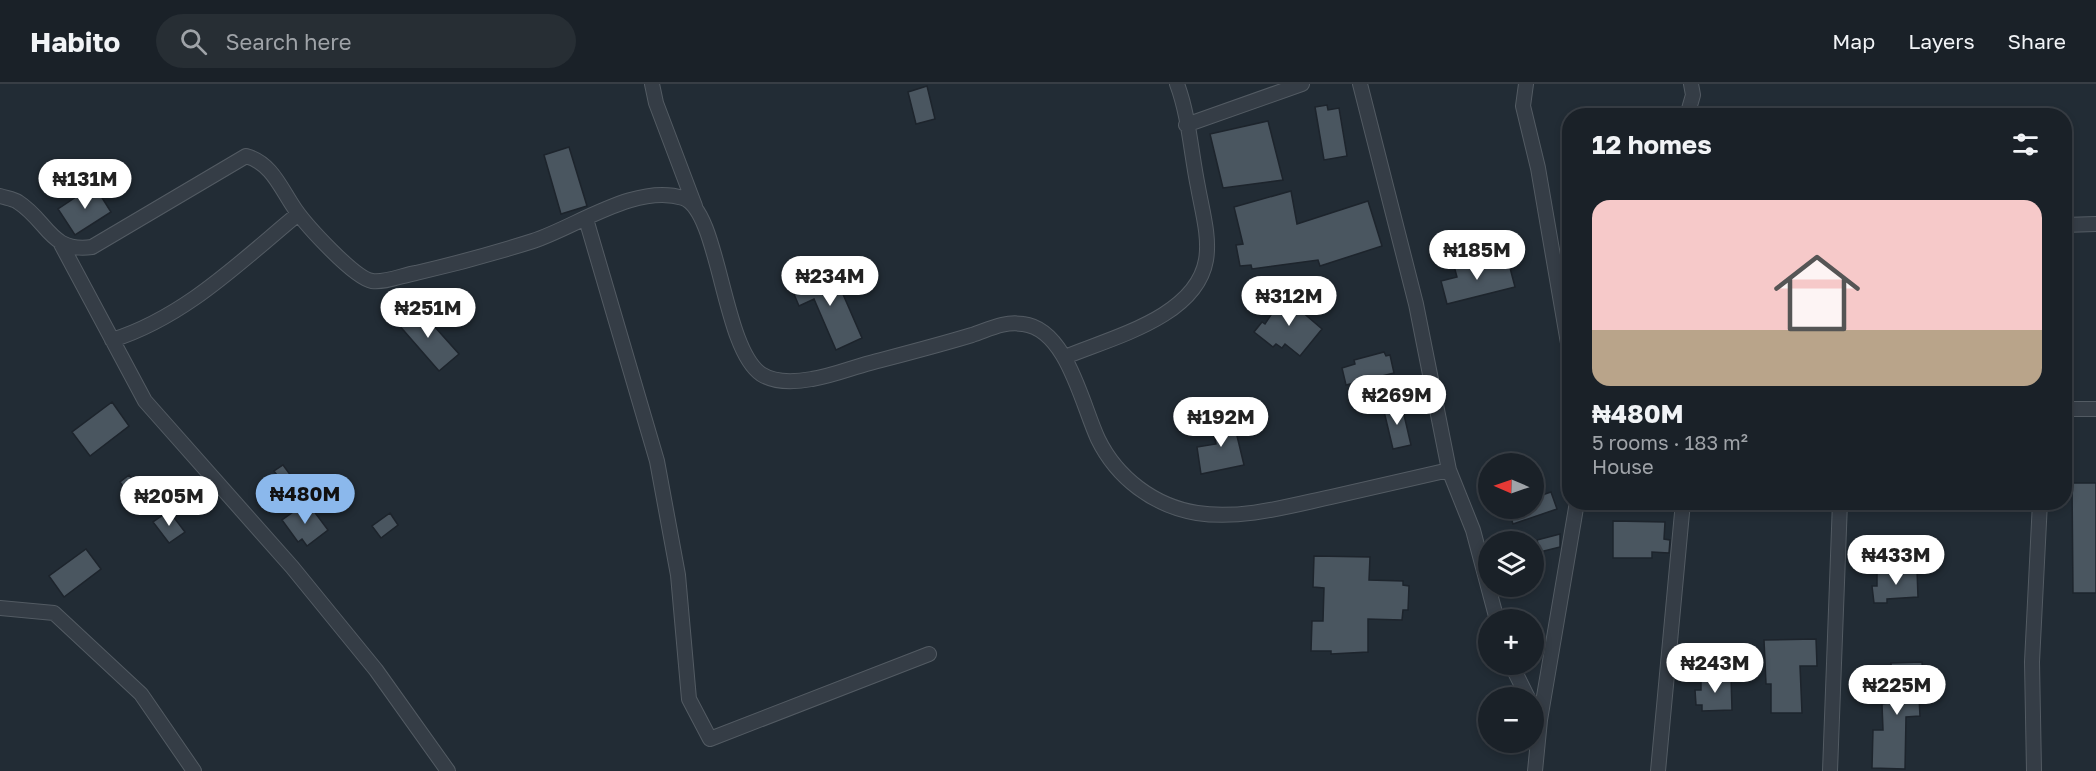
<!DOCTYPE html>
<html lang="en">
<head>
<meta charset="utf-8">
<style>
  :root { --surface:#1a2128; --page:#272e34; --text:#f1f3f6; --muted:#9fa3a8; --line:#383e45; --accent:#8bb8ec }
  body { margin:0; font-family:"Golos Text",sans-serif; background:var(--page); color:var(--text); height:100vh; display:flex; flex-direction:column; font-size:22px; white-space:nowrap }
  * { box-sizing:border-box; margin:0 }
  p { font-size:20px; color:var(--muted) }
  .icon { flex:none; width:33px; height:33px; fill:none; stroke:currentColor; stroke-width:2; stroke-linecap:round; stroke-linejoin:round }
  .map { position:relative; flex:1; overflow:hidden }
  .side { position:absolute; left:1562px; top:24px; width:510px; height:402px; display:flex; flex-direction:column; background:var(--surface); border-radius:24px; box-shadow:0 3px 9px #0003,0 0 0 2px var(--line) }
  .side>* { flex:none }
  .needle { width:39px; rotate:272deg }
  .tools { position:absolute; left:1478px; top:369px; display:grid; gap:12px }
  .tools a { display:grid; place-items:center; width:66px; height:66px; border-radius:50%; background:var(--surface); box-shadow:0 3px 9px #0003,0 0 0 2px var(--line); font-size:30px }
  .price { position:absolute; translate:-50% -51px; padding:0 14px; border-radius:21px; background:#fff; color:#222; font-size:20px; line-height:39px; filter:drop-shadow(0 2px 3px #0008) }
  .price::after { content:''; position:absolute; left:50%; top:36px; width:18px; height:14px; margin-left:-9px; background:inherit; clip-path:polygon(0 0,100% 0,50% 100%) }
  .price.current { background:var(--accent); color:#111 }
  ul { padding:0; list-style:none }
  li { display:grid; align-content:center; gap:12px; height:318px; padding:0 30px }
  li span { display:grid; place-items:center; height:186px; border-radius:18px; color:#555 }
  li>.icon { margin-inline-start:auto }
  span .icon { width:108px; height:108px; fill:#fffc; stroke-width:1 }
  li b { font-size:26px }
  h2 { display:flex; justify-content:space-between; align-items:center; height:72px; padding:0 30px; font-size:26px }
  header { display:flex; align-items:center; gap:36px; box-sizing:border-box; height:84px; padding:0 30px; background:var(--surface); border-bottom:2px solid var(--line) }
  header strong { font-size:28px }
  nav { display:flex; gap:33px; margin-inline-start:auto; font-size:21px }
  .search { width:420px; height:54px; background:var(--page); display:flex; align-items:center; gap:15px; box-sizing:border-box; padding:0 21px; border-radius:33px; color:var(--muted); font-size:22px }
  .map>svg:first-child { display:block }
  .building { fill:#4a5660; stroke:#1d242c; stroke-width:1.5 }
  .lines { fill:none; stroke-linecap:round; stroke-linejoin:round }
  .street-casing { stroke:#535b63; stroke-width:16 }
  .street { stroke:#353d46; stroke-width:14 }
</style>
</head>
<body>
<header>
<strong>Habito</strong>
<div class="search"><svg class="icon" aria-label="search" viewBox="0 0 24 24"><circle cx="10" cy="10" r="6"/><path d="M15 15l6 6"/></svg>Search here</div>
<nav><a>Map</a><a>Layers</a><a>Share</a></nav>
</header>
<div class="map">
<svg width="2096" height="687" viewBox="0 0 2096 687">
  <rect width="100%" height="100%" fill="#222c35"/>
  <path class="building" d="M927,2L935,35L916,40L908,8Z
    M1327,21L1328,26L1339,24L1347,72L1324,76L1315,23Z
    M1268,37L1283,96L1223,104L1210,50Z
    M569,63L587,122L561,130L544,71Z
    M94,101L111,128L75,151L58,125Z
    M1291,107L1297,140L1368,117L1382,162L1320,182L1318,176L1252,185L1251,181L1240,182L1236,161L1243,160L1234,123Z
    M1490,173L1493,184L1509,180L1515,203L1447,220L1441,197L1457,193L1454,182Z
    M832,185L862,254L836,266L814,215L799,222L791,203Z
    M1286,208L1304,223L1300,226L1322,245L1300,272L1285,260L1282,264L1276,260L1273,263L1254,248L1262,238L1265,240Z
    M417,223L459,270L439,287L398,240Z
    M1384,268L1386,272L1390,271L1394,289L1346,301L1342,284L1355,280L1354,276Z
    M112,318L129,342L90,372L72,348Z
    M1401,318L1411,361L1393,365L1383,323Z
    M1232,331L1244,381L1201,390L1197,363L1216,360L1211,334Z
    M283,381L300,404L291,411L274,387Z
    M129,391L152,422L142,429L120,398Z
    M2072,399H2096V509H2073Z
    M1551,408L1557,425L1513,440L1508,424H1533V414Z
    M307,418L328,446L307,462L302,455L298,458L282,436Z
    M169,427L185,448L169,459L153,438Z
    M390,429L398,441L381,454L372,442Z
    M1613,437L1665,438L1664,455L1670,456L1669,469L1652,468V474H1613Z
    M1560,450V463L1540,468L1537,456Z
    M86,465L101,485L64,513L49,492Z
    M1314,472L1370,473L1369,496L1403,497V501L1409,502L1408,526H1403L1402,536L1368,535V568L1331,570V567H1311L1312,537H1323L1324,504L1313,503Z
    M1917,486L1918,513L1887,515V519H1874L1872,502H1877V489Z
    M1816,555L1817,582H1800L1802,629H1771V600H1766L1764,556Z
    M1922,578L1923,593H1918L1920,632L1906,633L1905,685L1872,684L1873,646H1883L1882,620L1888,619V608H1892L1891,579Z
    M1731,592L1732,626L1702,627V621H1696L1695,606H1701V593Z"/>
  <g class="lines">
    <defs>
      <path id="street" d="M652,0L656,19L695,122
        M1360,0L1416,220L1449,386L1473,446L1497,536
        M1526,0L1523,22L1538,84L1569,265
        M1687,32L1693,11L1691,0
        M1186,41L1302,0
        M0,112C6,114 14,115 18,118C48,137 50,169 92,163L246,72C272,79 281,105 295,125C306,141 354,194 372,197C385,199 403,191 416,189C455,180 495,169 533,157C576,143 636,99 683,114C720,127 722,263 761,290C775,299 796,298 812,295C832,292 851,284 870,279C904,270 939,261 972,251C990,245 1004,237 1023,240C1067,245 1082,321 1098,355C1117,394 1154,422 1197,429C1241,436 1289,422 1331,413C1371,404 1410,395 1449,386
        M586,135L657,377L678,491L689,615L710,655L929,570
        M2064,141L2096,140
        M61,160L145,317L292,483L376,586L448,687
        M112,256C185,233 240,178 298,130
        M1065,273C1113,253 1196,233 1206,176C1210,153 1202,126 1198,103C1191,69 1189,32 1177,0
        M2064,325H2096
        M0,524L54,529L141,610L194,687
        M1511,580L1528,614
        M1535,687L1540,636L1577,418
        M1658,687L1683,418
        M1830,687L1840,418
        M2034,687L2032,578L2040,418"/>
    </defs>
    <use href="#street" class="street-casing"/>
    <use href="#street" class="street"/>
  </g>
</svg>
<div class="tools">
<a><svg class="needle" viewBox="-14 -14 28 28"><path d="M0-13l5 13h-10z" fill="#e53935"/><path d="M0 13l5-13h-10z" fill="#9fa3a8"/></svg></a>
<a><svg class="icon" aria-label="layers" viewBox="0 0 24 24"><path d="M12 4l9 5-9 5-9-5zM3 14l9 5 9-5"/></svg></a>
<a>+</a>
<a>−</a>
</div>
<b class="price" style="left:85px;top:126px">₦131M</b>
<b class="price" style="left:1477px;top:197px">₦185M</b>
<b class="price" style="left:830px;top:223px">₦234M</b>
<b class="price" style="left:1289px;top:243px">₦312M</b>
<b class="price" style="left:428px;top:255px">₦251M</b>
<b class="price" style="left:1397px;top:342px">₦269M</b>
<b class="price" style="left:1221px;top:364px">₦192M</b>
<b class="price current" style="left:305px;top:441px">₦480M</b>
<b class="price" style="left:169px;top:443px">₦205M</b>
<b class="price" style="left:1896px;top:502px">₦433M</b>
<b class="price" style="left:1715px;top:610px">₦243M</b>
<b class="price" style="left:1897px;top:632px">₦225M</b>
<section class="side">
<h2>12 homes<svg class="icon" aria-label="filters" viewBox="0 0 24 24"><path d="M4 7h16M4 17h16"/><circle cx="9" cy="7" r="2"/><circle cx="15" cy="17" r="2"/></svg></h2>
<ul>
<li><span style="background:linear-gradient(#f6c9c9 70%,#b9a48a 0)"><svg class="icon" aria-label="home" viewBox="0 0 24 24"><path d="M3 11l9-7 9 7M6 9v11h12V9"/></svg></span><div><b>₦480M</b><p>5 rooms · 183 m²</p><p>House</p></div></li>
</ul>
</section>
</div>
</body>
</html>
